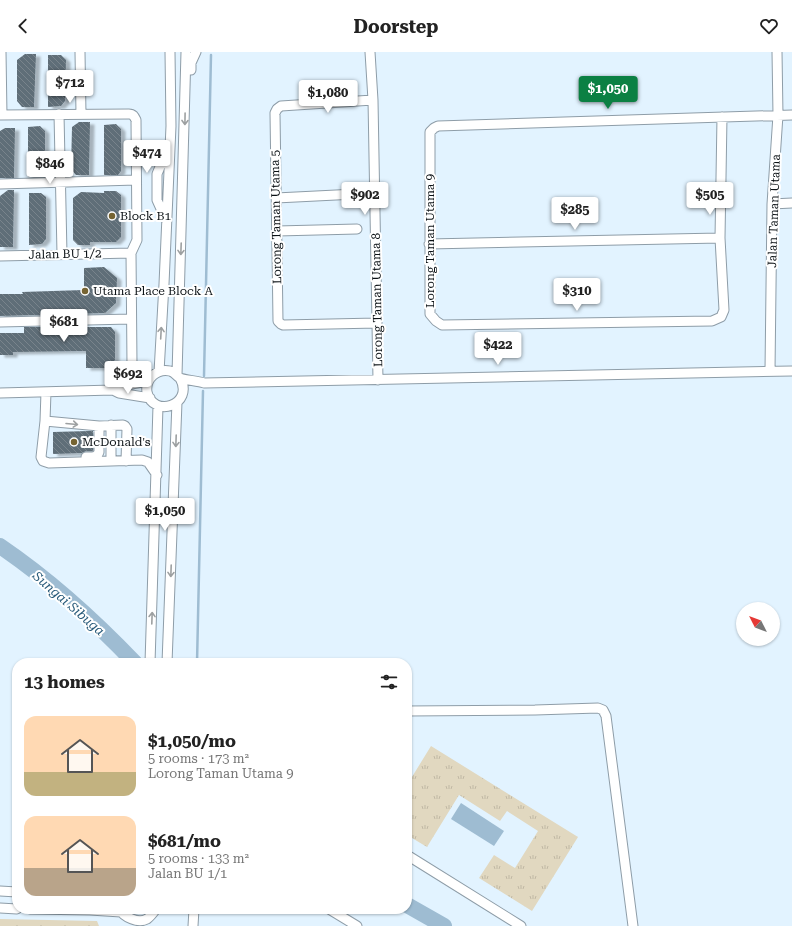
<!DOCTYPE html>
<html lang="en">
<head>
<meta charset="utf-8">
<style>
  :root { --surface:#fff; --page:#f6f6f6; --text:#222; --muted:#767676; --accent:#0b8043 }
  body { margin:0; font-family:"Roboto Serif",serif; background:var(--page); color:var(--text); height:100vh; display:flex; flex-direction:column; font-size:15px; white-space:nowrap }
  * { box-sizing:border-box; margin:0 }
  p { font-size:13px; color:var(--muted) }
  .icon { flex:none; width:22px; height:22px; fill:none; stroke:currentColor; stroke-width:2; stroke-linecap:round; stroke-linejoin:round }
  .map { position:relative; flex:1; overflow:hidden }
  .drawer { position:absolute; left:12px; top:606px; width:400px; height:256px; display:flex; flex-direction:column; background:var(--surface); border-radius:16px; box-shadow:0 1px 3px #0004 }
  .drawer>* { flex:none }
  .needle { width:26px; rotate:312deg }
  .buttons { position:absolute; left:736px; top:550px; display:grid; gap:8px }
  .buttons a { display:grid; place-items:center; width:44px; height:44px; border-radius:50%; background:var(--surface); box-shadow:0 1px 3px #0004; font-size:20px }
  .price { position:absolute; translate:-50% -34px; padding:0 9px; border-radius:4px; background:#fff; color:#222; font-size:13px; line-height:26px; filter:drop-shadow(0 1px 2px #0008) }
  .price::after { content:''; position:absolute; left:50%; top:24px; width:12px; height:9px; margin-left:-6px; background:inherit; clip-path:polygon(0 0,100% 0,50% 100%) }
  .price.active { background:var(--accent); color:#fff }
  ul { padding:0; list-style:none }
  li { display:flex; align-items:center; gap:12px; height:100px; padding:0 12px }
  li span { display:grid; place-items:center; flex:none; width:112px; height:80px; border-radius:12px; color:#555 }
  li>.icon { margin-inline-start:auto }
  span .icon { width:48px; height:48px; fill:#fffc; stroke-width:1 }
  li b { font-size:17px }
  h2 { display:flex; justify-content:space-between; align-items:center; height:48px; padding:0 12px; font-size:17px }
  header { display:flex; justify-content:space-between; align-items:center; height:52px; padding:0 12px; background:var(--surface); font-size:18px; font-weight:700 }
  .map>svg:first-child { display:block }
  .park { fill:url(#park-tufts) }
  .water { fill:#9ebcd2 }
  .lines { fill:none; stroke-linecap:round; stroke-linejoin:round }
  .stream { stroke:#9ebcd2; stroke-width:2.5 }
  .river { stroke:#9ebcd2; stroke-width:16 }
  .building { fill:url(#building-back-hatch); filter:url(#shadow) }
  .minor-casing { stroke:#8e9da8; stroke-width:11 }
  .minor { stroke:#fff; stroke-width:9 }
  .oneway { stroke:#9da0a1 }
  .poi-dot { fill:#766432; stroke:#fff; stroke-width:1.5 }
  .labels { text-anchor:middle; stroke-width:4; stroke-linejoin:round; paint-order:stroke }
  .street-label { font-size:12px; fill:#0b1115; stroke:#fff }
  .poi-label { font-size:12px; fill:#0b1115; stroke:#fff; text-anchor:start }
  .water-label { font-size:13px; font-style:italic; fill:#295b7a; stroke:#fff }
</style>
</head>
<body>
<header><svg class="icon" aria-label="back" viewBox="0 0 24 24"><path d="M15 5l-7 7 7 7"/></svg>Doorstep<svg class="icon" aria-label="heart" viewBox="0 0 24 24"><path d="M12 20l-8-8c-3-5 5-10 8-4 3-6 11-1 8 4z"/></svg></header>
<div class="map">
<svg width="792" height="874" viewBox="0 0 792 874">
  <defs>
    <pattern id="park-tufts" width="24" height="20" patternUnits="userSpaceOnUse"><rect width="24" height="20" fill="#e1d8c0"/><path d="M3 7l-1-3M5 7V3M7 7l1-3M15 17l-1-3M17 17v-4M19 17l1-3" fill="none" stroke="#c0b8a4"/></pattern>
    <pattern id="building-back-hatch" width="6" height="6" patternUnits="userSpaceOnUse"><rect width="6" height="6" fill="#5f6e78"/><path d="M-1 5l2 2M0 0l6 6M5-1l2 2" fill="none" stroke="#79848c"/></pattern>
    <filter id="shadow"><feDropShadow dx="4.5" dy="2.5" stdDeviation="1" flood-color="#0004"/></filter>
  </defs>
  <rect width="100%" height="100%" fill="#e2f3ff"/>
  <path class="park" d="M431,694L578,785L532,859L479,826L494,803L515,816L538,779L507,759L500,769L459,743L427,795L407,783V733Z
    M0,867L97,869L99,874H0Z"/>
  <path class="water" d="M461,751L504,779L494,794L451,767Z"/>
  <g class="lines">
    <path class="stream" d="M204,324L211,3
      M197,611L203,339"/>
    <path class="river" d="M0,494C50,528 94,568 135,611
      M407,853L444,874"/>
  </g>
  <path class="building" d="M25,2H36L34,55H22L17,49V8Z
    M48,3H61L66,8L65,49L61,54L48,55Z
    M79,70H90L89,123H76L71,117L72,75Z
    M116,72L121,77V119L118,123H104V73Z
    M40,74L45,79V121L42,125H28V75Z
    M5,76H15L14,126H0V79Z
    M8,138H14V142L13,195H0V144Z
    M104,139H116L121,143V185L116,190H90V193H78L73,188V146L81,140L104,141Z
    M29,141H41L46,145V187L42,192L29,193Z
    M104,215L117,226L116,251L105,261L0,264V242H23L22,240L84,238V216Z
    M24,275H111L115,280V308L107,316H86V299L13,300V303H0V281H24Z
    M89,379H93V399H86L82,401L53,402V380Z"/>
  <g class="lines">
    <defs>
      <path id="minor" d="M1,0L2,63
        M80,0L81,62
        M370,0L373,48L378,328
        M191,18V11L196,0
        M373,48L281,54L277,57L275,61L278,269L281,272L283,273L377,271
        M59,62L62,202
        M0,63L129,62C133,62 134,64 136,68L137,188L131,201L132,312L136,331
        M722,65L720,186L724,258L721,265L712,269L442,273L436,269L430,262V80L434,76L438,74L792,63
        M0,132L136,128
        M276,146L356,142
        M772,152L792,151
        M166,168L157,148V122L169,93
        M277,179L357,177
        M429,192L720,186
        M0,204L131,201
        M0,270L131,267
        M770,319L772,152L778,63L777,0
        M159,320L164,232L171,74L170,0
        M177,323L186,0
        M180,326C195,353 153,367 147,340C145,327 157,316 170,319C175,320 176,324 180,326C184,328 199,329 204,331L792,319
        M113,338L121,334L142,330
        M46,340L45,369L41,405L43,409L49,411L142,408L148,410L157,423
        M0,341L113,338L119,341L150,346
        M45,369L99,374L123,373L125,374L127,377L126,409
        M86,405C91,405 97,406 99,400V374
        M111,409V373
        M150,611L158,354
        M167,611L177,350
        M407,659L535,658L598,656L603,658L606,664L633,874
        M407,803L521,874
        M0,839L17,840
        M0,856L17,857
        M30,857L90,858L121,860
        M119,857C124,865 138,872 147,867C151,864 153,861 156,857
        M329,857L357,874
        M193,874L194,857"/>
    </defs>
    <use href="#minor" class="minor-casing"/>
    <use href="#minor" class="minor"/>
  </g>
  <defs><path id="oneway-shaft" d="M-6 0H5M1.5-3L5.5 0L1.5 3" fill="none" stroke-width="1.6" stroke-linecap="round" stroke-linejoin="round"/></defs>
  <g class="oneway">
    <use href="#oneway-shaft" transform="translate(185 67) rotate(91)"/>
    <use href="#oneway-shaft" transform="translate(181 197) rotate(92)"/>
    <use href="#oneway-shaft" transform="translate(161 281) rotate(-87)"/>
    <use href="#oneway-shaft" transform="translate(72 372) rotate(5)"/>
    <use href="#oneway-shaft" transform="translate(176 389) rotate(92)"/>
    <use href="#oneway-shaft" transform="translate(171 519) rotate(92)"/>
    <use href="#oneway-shaft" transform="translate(152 566) rotate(-88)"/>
  </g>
  <g class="poi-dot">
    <circle cx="112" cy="164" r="4"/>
    <circle cx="85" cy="239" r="4"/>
    <circle cx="74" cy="390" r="4"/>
  </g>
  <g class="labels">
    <g class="street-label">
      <text transform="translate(774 159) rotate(-88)" y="4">Jalan Taman Utama</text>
      <text transform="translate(276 165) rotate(-91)" y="4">Lorong Taman Utama 5</text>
      <text transform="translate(430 189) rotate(-90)" y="4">Lorong Taman Utama 9</text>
      <text transform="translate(65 202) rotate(-1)" y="4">Jalan BU 1/2</text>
      <text transform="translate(377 248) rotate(-91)" y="4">Lorong Taman Utama 8</text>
    </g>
    <g class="poi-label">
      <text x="120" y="168">Block B1</text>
      <text x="93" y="243">Utama Place Block A</text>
      <text x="82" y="394">McDonald's</text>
    </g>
    <g class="water-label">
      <text transform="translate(69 551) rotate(41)" y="5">Sungai Sibuga</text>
    </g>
  </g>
</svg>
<div class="buttons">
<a><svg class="needle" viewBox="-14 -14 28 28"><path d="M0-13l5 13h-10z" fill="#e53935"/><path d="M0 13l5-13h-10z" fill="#767676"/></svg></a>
</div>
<b class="price" style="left:70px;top:52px">$712</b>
<b class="price active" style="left:608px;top:58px">$1,050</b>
<b class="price" style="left:328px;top:62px">$1,080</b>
<b class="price" style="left:147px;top:122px">$474</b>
<b class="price" style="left:50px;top:133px">$846</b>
<b class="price" style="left:365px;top:164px">$902</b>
<b class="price" style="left:710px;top:164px">$505</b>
<b class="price" style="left:575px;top:179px">$285</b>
<b class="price" style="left:577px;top:260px">$310</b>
<b class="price" style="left:64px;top:291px">$681</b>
<b class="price" style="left:498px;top:314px">$422</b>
<b class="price" style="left:128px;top:343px">$692</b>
<b class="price" style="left:165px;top:480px">$1,050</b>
<section class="drawer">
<h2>13 homes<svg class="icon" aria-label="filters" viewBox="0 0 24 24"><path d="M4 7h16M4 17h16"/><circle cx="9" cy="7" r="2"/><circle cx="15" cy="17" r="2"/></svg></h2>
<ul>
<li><span style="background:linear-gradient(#ffd9b3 70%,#c2b280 0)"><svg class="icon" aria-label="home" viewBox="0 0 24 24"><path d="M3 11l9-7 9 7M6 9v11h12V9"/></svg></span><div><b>$1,050/mo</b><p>5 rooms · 173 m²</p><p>Lorong Taman Utama 9</p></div></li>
<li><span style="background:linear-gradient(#ffd9b3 65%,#b9a48a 0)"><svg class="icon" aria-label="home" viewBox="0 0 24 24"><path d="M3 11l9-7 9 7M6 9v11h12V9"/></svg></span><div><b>$681/mo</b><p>5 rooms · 133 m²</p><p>Jalan BU 1/1</p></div></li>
</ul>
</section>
</div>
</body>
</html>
